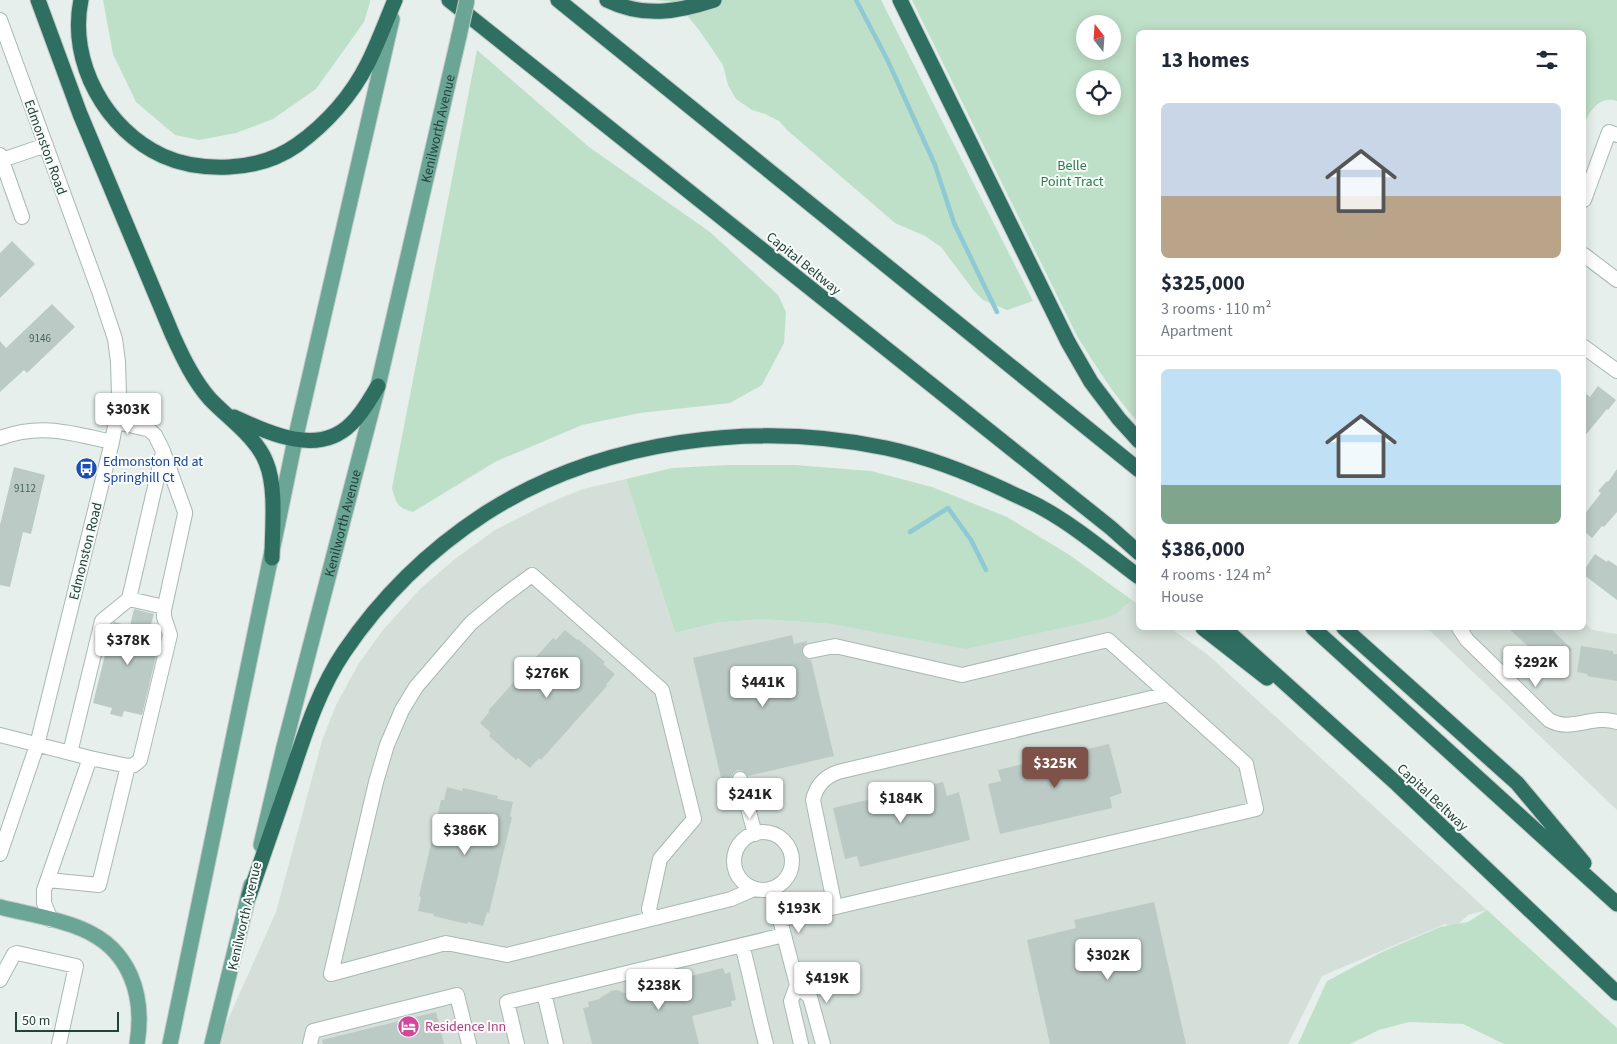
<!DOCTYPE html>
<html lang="en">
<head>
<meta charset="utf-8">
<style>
  :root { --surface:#fff; --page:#f2f2f3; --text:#1f2937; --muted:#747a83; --line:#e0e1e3; --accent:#7f5249 }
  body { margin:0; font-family:"Source Sans 3",sans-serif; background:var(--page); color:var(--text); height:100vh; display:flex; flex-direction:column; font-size:19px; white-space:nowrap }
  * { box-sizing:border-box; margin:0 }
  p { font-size:16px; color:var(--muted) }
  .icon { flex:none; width:28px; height:28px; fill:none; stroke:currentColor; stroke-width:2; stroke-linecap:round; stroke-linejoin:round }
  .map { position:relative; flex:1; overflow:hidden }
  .details { position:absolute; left:1136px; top:30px; width:450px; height:600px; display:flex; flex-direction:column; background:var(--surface); border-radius:8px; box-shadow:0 2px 12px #0003 }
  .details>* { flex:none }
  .needle { width:32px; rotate:343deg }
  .controls { position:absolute; left:1076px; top:15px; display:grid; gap:10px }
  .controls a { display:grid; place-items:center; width:45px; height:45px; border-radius:50%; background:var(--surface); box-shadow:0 2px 12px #0003; font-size:25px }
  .scale { position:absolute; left:15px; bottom:12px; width:104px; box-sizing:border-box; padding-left:5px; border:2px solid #24423a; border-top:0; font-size:14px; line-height:18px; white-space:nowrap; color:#24423a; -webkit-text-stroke:4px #f7fbf9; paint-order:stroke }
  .price { position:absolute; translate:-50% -42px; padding:0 11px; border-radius:5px; background:#fff; color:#222; font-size:16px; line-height:32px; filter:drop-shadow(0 1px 2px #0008) }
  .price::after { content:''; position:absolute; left:50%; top:30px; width:15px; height:11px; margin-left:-8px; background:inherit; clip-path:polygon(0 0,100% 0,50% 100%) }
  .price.active { background:var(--accent); color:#fff }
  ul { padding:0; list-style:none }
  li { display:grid; align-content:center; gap:10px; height:265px; padding:0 25px }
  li+li { border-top:1px solid var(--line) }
  li span { display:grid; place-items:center; height:155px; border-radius:8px; color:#555 }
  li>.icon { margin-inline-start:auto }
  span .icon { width:90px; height:90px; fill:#fffc; stroke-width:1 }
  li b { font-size:21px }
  h2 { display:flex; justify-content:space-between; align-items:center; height:60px; padding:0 25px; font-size:21px }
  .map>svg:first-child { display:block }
  .built { fill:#d4dfda }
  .green { fill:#bfe0c8; fill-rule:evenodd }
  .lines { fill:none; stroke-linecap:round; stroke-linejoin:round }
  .stream { stroke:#8ec9d4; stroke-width:4.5 }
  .building { fill:#bbcac4 }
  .minor-casing { stroke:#a8b8b2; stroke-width:16 }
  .major-casing { stroke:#c2cac8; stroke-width:17 }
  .highway-casing { stroke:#c2cac8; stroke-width:17 }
  .minor { stroke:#fff; stroke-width:14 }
  .major { stroke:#6aa596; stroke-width:15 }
  .highway { stroke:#2f6f62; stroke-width:15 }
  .major-bridge-casing { stroke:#c2cac8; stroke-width:17; stroke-linecap:butt }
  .major-bridge { stroke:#6aa596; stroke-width:15 }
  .labels { text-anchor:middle; stroke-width:4; stroke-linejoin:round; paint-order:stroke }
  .number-label { font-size:11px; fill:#4a645c }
  .street-label { font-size:14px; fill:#24423a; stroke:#f7fbf9 }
  .park-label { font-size:14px; fill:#2d7a4b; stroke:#f7fbf9 }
  .transit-label { font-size:14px; fill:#164399; stroke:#f7fbf9; text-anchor:start }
  .hotel-label { font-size:14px; fill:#b23c85; stroke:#f7fbf9; text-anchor:start }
</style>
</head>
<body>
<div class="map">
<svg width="1617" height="1044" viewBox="0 0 1617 1044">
  <rect width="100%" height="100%" fill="#e6efeb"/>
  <path class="built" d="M626,479L675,633L715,623L760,619L832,624L1117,613L1132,600L1139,605V628H1170L1207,654L1487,910L1468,915L1454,928L1445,924L1322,976L1288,1044H217L276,912L322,741L336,705L359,663L383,630L420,589L455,559L495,530L546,504L583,489Z
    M1584,622L1592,630L1617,634V810L1427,628H1584Z"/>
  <path class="green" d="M103,0H370V2L364,22L316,89L273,119L236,133L199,140L175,135L136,102L113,54Z
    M654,0H881L1033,301L1007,310L983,300L974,291L941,247L925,236L895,223L787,130L779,121L765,114L752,110L736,99L728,85L723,65L699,30L676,2Z
    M912,0H1617V101C1600,95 1589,111 1584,125V32H1139V423C1114,396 1096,366 1077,336ZM1085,24H1112V51H1085ZM1085,79H1112V106H1085Z
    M477,50L589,147L710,232L778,295L786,312L784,343L762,385L730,403L640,413L582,425L495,462L413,512C397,508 396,503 392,488Z
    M729,465H795L871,471L932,487L1007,517L1068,554L1132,600L1117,613L1103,619L966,649L832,624L760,619L715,623L675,633L626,479L672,468Z
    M1487,910L1617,1028V1044H1504L1463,1024L1409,1022L1379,1030L1350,1044H1298L1327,981L1382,952L1440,927L1468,922Z"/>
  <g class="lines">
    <path class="stream" d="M856,0L887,59L935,165L954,223L997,312
      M910,532L948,508L971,540L986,570"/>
  </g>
  <path class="building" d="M12,241L35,264L0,298V253Z
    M52,304L75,327L27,373L24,370L0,392V341L6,348Z
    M1598,386L1616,400L1608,410L1607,409L1584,437V392L1590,397Z
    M14,467L45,475L31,534L23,532L10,587L0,585V525Z
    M1617,469V512L1604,527L1602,526L1592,538L1584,531V515L1601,493L1598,491L1607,481L1608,482Z
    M1595,554L1607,562L1608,560L1617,566V600L1584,575V570Z
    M134,609L154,614L149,631L160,634L161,635L142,715L124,711L122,717L110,714L112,708L93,703L113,623L114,622L130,626Z
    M1508,628H1550L1572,649L1553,669Z
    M565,630L577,640L578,639L605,662L603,664L615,674L606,685L607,686L541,760L539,758L530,768L518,758L516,760L489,736L491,733L480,723L489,712L488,711L553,638L556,640Z
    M792,635L794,644L807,641V643L802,648V653L807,659L811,660L834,756L748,776L743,771L738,770L733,773L731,780L722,782L693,658Z
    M1581,646L1613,651V654H1617V681L1587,676L1588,674L1577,672Z
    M1109,744L1122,793L1110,797L1112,808L1000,834L988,784L1001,781L998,770Z
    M943,782L947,796L959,792L970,840L860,867L857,856L845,859L833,808Z
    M447,787L462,791L463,788L498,796L497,799L513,802L510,816L512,817L489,913L487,912L483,926L468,922L467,924L433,916L434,914L418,911L421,897L419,896L441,800H444Z
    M1154,902L1186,1044H1050L1027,940L1076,928L1074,920Z
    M723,968L725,974L730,972L736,1000L731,1001L732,1006L692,1016L699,1044H592L583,1008L589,1007L588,1002L599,999L611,991L618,990L624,993Z
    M436,1012L444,1044H323L322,1040Z"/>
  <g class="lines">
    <defs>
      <path id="minor" d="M0,20L99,291L115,339L118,362L119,395L118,410L112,442L37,745L0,854
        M0,155L22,217
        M2,160L46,145
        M1584,200L1609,132L1617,135
        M1584,255L1617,280
        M1584,347L1617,371
        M116,422L142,428L148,429L155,435L163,451L185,512V514L164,610V617L170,635L140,760L134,765L128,766
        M0,438C41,423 71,433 112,442
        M129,599L164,607
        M1459,628L1467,640L1549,720C1571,733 1592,714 1617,722
        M0,735L90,758
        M70,753L102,621L129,599L163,452
        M740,779L755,834
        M734 861a29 29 0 1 1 58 0a29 29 0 1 1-58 0Z
        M48,880L99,885L128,766L90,758L44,890V903L51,920
        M772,889L797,985L791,1001L801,1044
        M835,907L813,800C816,786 824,777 838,772L1168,694
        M652,918L649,909L660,859L694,819L662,690L532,575L501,598L471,623L416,687L402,710L387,745L376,782L331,974L446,943L507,955L731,899L754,889
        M780,920L1256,809L1246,764L1108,640L962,675L835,646L810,651
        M742,945C751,978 757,1011 766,1044
        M0,980L14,954L17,953L76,966L59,1044
        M797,985L810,997L823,1044
        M544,993L556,1044
        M310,1044L313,1031L457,995L469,1044
        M517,1044L507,1002L784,935"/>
      <g id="major">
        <path id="s1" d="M261,845L284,747L378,386L459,36"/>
        <path d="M0,907C27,914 57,918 82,929C130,949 145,995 137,1044"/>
        <path d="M170,1044L295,440L392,19"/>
        <path d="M212,1044L251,885"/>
      </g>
      <path id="highway" d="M38,0L80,114L173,336C183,358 194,381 210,399C228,418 257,438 266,462C277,488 272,530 272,558
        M81,0C68,62 106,130 163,156C183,165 207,168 229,167C253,166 277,159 297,145C326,124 352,95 368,63C378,43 386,21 395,0
        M449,0L1111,528L1139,553
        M558,0L1139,470
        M607,0C644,18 677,12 714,0
        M900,0L1068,342L1091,382L1119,419L1139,441
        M234,417C269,433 318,457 351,424C363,413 370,399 378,386
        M1203,628L1267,678
        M1224,628L1397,784L1617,993
        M1313,628L1617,904
        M1344,628L1517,783L1584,863
        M249,896C263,856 277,815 291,775C305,733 319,689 344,652C382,596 429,550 486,513C600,440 754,420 886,448C928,457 969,473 1007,491C1019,497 1032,502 1044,509C1078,528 1108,554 1139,577"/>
    </defs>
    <use href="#minor" class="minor-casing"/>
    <use href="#major" class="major-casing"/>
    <use href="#highway" class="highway-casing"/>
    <use href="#minor" class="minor"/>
    <use href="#major" class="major"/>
    <use href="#highway" class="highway"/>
    <defs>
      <path id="major-bridge" d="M459,36L467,0"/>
    </defs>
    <use href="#major-bridge" class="major-bridge-casing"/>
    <use href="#major-bridge" class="major-bridge"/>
  </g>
  <defs>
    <symbol id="bus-disc" viewBox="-11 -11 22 22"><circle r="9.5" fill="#1a4fb4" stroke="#f7fbf9"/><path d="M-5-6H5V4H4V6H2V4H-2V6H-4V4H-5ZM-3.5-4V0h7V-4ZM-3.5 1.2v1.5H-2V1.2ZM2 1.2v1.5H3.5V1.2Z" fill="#fff"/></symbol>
    <symbol id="hotel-disc" viewBox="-11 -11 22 22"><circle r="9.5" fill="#d1479c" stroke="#f7fbf9"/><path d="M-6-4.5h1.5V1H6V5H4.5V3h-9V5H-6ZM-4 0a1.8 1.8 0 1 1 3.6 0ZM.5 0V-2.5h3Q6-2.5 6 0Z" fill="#fff"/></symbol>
  </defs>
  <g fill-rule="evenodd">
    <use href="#bus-disc" x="74" y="456" width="25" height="25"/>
    <use href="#hotel-disc" x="396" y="1014" width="25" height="25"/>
  </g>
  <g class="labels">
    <g class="number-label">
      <text x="40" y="342">9146</text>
      <text x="25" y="492">9112</text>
    </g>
    <g class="street-label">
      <text dy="5" stroke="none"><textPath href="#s1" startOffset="738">Kenilworth Avenue</textPath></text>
      <text transform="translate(46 147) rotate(70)" y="5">Edmonston Road</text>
      <text transform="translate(804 263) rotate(39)" y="5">Capital Beltway</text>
      <text dy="5" stroke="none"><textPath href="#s1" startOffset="332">Kenilworth Avenue</textPath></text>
      <text transform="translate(85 551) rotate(-76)" y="5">Edmonston Road</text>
      <text transform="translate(1433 797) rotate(43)" y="5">Capital Beltway</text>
      <text transform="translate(244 916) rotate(-77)" y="5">Kenilworth Avenue</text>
    </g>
    <g class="park-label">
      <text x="1072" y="170">Belle<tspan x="1072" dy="16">Point Tract</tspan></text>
    </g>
    <g class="transit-label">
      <text x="103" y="466">Edmonston Rd at<tspan x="103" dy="16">Springhill Ct</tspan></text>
    </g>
    <g class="hotel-label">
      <text x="425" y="1031">Residence Inn</text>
    </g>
  </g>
</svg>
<div class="controls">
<a><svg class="needle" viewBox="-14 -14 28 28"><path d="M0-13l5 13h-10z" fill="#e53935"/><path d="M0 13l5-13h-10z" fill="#747a83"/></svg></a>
<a><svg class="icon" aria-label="locate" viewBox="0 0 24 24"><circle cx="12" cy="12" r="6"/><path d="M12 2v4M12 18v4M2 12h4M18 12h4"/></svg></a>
</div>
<div class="scale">50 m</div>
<b class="price" style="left:128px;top:435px">$303K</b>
<b class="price" style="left:128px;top:666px">$378K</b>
<b class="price" style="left:1536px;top:688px">$292K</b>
<b class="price" style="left:547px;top:699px">$276K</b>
<b class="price" style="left:763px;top:708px">$441K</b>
<b class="price active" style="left:1055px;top:789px">$325K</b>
<b class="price" style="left:750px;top:820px">$241K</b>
<b class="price" style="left:901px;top:824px">$184K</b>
<b class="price" style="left:465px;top:856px">$386K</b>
<b class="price" style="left:799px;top:934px">$193K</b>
<b class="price" style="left:1108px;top:981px">$302K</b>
<b class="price" style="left:827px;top:1004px">$419K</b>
<b class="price" style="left:659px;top:1011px">$238K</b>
<section class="details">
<h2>13 homes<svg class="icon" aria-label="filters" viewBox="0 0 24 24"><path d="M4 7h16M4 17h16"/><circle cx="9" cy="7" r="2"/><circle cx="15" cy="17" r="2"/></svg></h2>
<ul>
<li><span style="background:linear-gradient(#c9d6e8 60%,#b9a48a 0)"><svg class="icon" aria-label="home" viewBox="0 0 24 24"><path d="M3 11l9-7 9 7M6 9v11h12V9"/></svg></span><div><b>$325,000</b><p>3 rooms · 110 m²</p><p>Apartment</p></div></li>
<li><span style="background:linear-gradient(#bfe0f5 75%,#7fa58c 0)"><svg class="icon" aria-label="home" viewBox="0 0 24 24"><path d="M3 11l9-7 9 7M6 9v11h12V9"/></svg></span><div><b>$386,000</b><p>4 rooms · 124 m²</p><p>House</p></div></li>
</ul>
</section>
</div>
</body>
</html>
